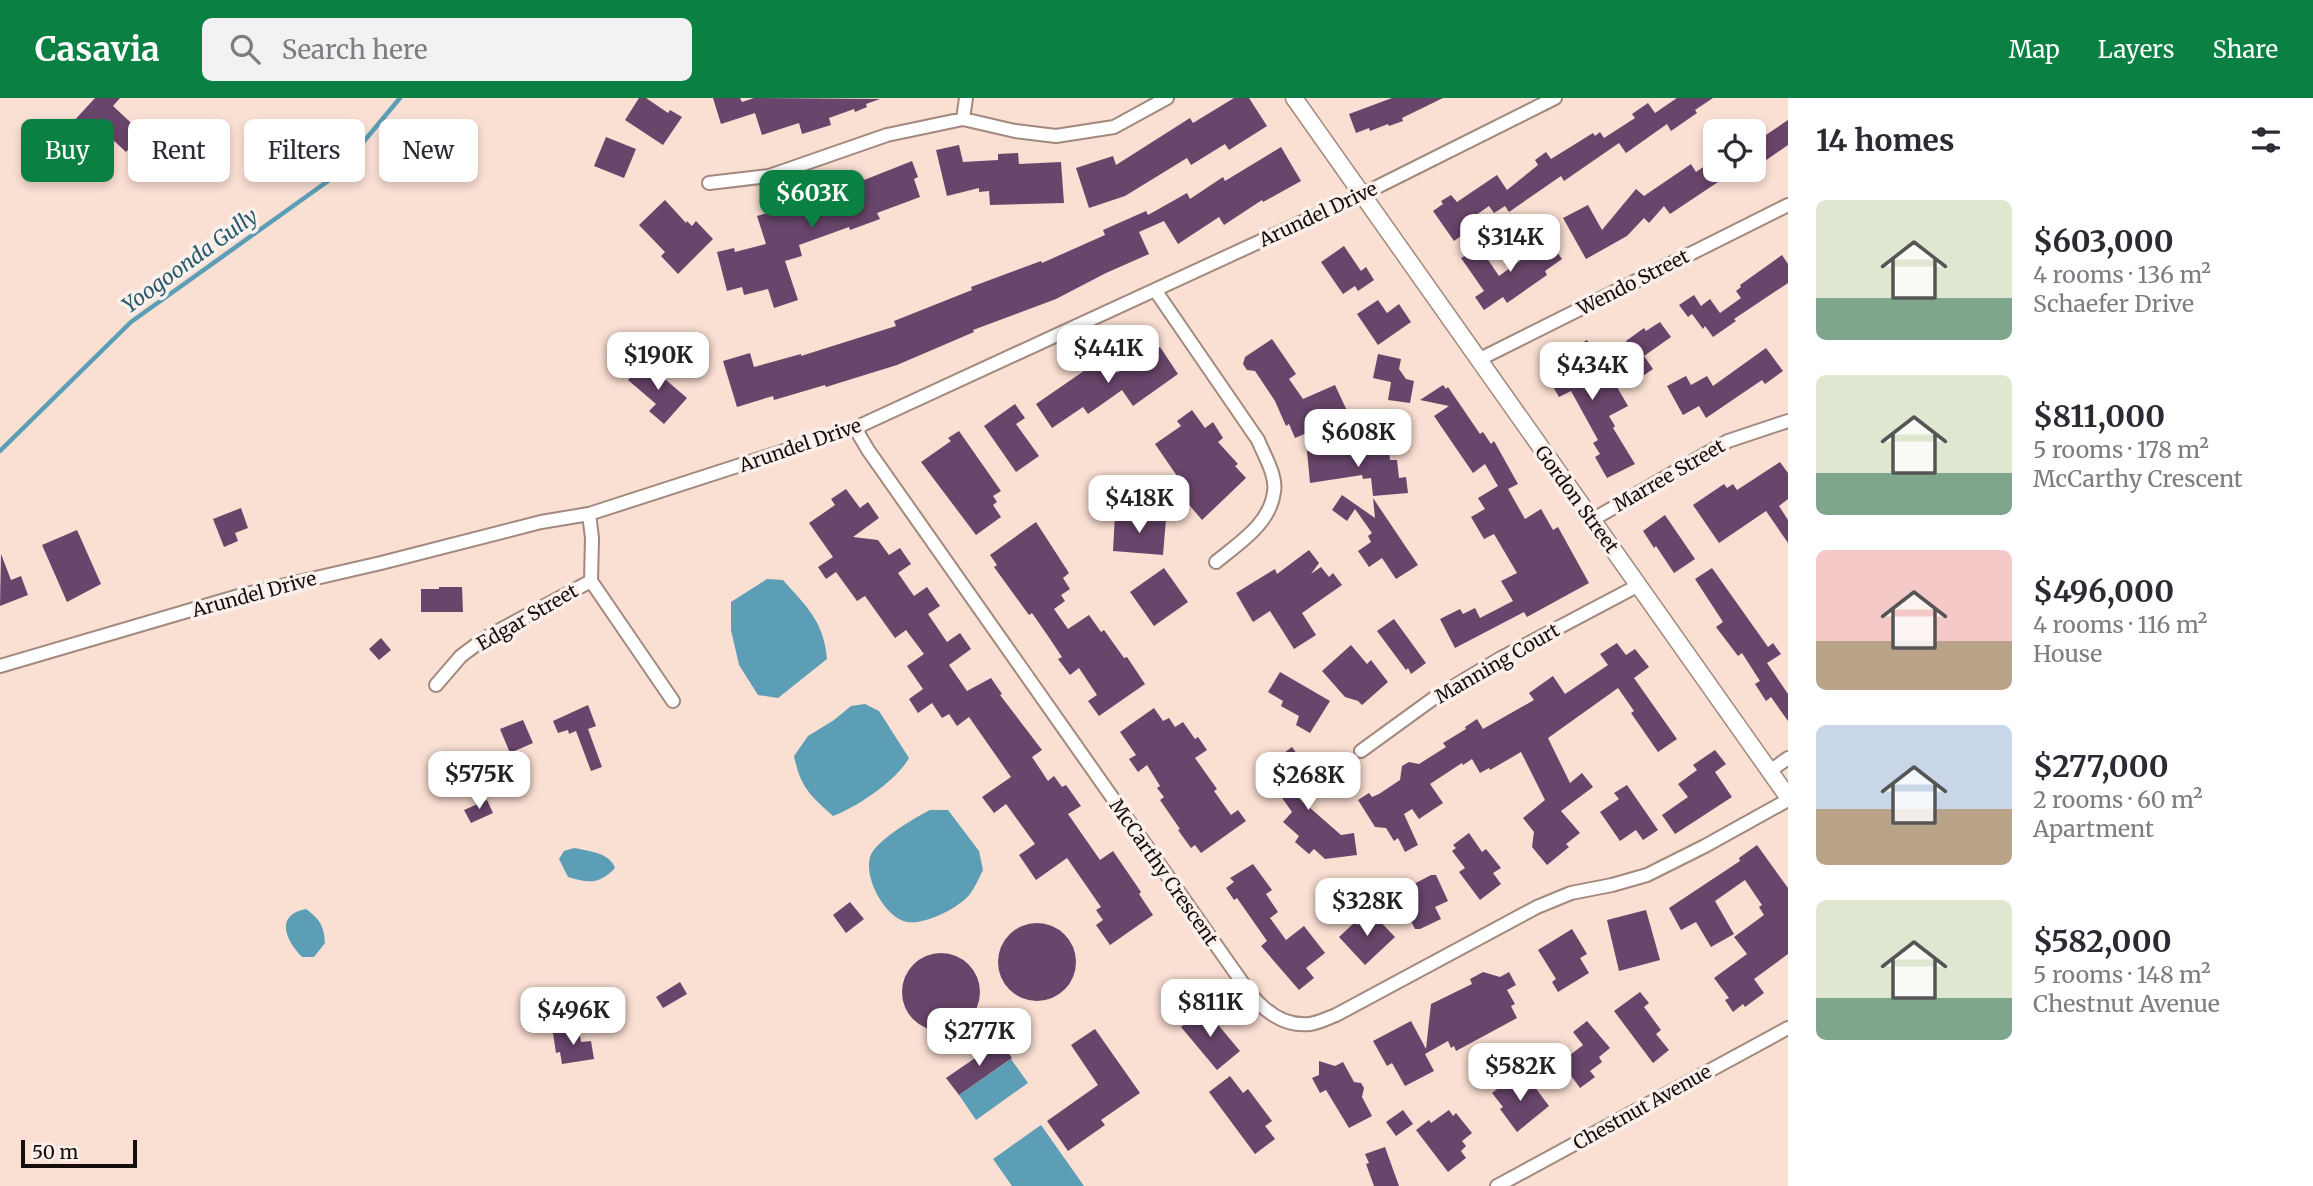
<!DOCTYPE html>
<html lang="en">
<head>
<meta charset="utf-8">
<style>
  :root { --surface:#fff; --page:#f2f2f3; --text:#2b2b33; --muted:#7c7c81; --accent:#0b8043 }
  body { margin:0; font-family:Merriweather,serif; background:var(--page); color:var(--text); height:100vh; display:flex; flex-direction:column; font-size:26px; white-space:nowrap }
  * { box-sizing:border-box; margin:0 }
  p { font-size:23px; color:var(--muted) }
  .icon { flex:none; width:38px; height:38px; fill:none; stroke:currentColor; stroke-width:2; stroke-linecap:round; stroke-linejoin:round }
  .map { position:relative; flex:1; overflow:hidden }
  .panel { display:flex; flex-direction:column; background:var(--surface); width:525px }
  .panel>* { flex:none }
  .guide { position:absolute; left:21px; top:21px; width:665px; height:63px; display:flex; gap:14px }
  .buttons { position:absolute; left:1703px; top:21px; display:grid; gap:14px }
  .buttons a { display:grid; place-items:center; width:63px; height:63px; border-radius:10px; background:var(--surface); box-shadow:0 4px 10px #0003; font-size:35px }
  .scale { position:absolute; left:21px; bottom:18px; width:116px; box-sizing:border-box; padding-left:7px; border:4px solid #160e0a; border-top:0; font-size:19px; line-height:24px; white-space:nowrap; color:#160e0a; -webkit-text-stroke:5px #fbf0eb; paint-order:stroke }
  .price { position:absolute; translate:-50% -60px; padding:0 16px; border-radius:14px; background:#fff; color:#222; font-size:23px; line-height:46px; filter:drop-shadow(0 2px 4px #0008) }
  .price::after { content:''; position:absolute; left:50%; top:42px; width:21px; height:16px; margin-left:-10px; background:inherit; clip-path:polygon(0 0,100% 0,50% 100%) }
  .price.selected { background:var(--accent); color:#fff }
  ul { padding:0; list-style:none }
  li { display:flex; align-items:center; gap:21px; height:175px; padding:0 28px }
  li span { display:grid; place-items:center; flex:none; width:196px; height:140px; border-radius:10px; color:#555 }
  li>.icon { margin-inline-start:auto }
  span .icon { width:84px; height:84px; fill:#fffc; stroke-width:1 }
  li b { font-size:30px }
  h2 { display:flex; justify-content:space-between; align-items:center; height:84px; padding:0 28px; font-size:30px }
  .tag { padding:0 24px; border-radius:10px; background:var(--surface); box-shadow:0 4px 10px #0003; font-size:24px; line-height:63px }
  .tag.selected { background:var(--accent); color:#fff }
  header { display:flex; align-items:center; gap:42px; box-sizing:border-box; height:98px; padding:0 35px; background:var(--accent); color:#fff }
  header strong { font-size:33px }
  nav { display:flex; gap:38px; margin-inline-start:auto; font-size:24px }
  .search { width:490px; height:63px; background:var(--page); display:flex; align-items:center; gap:18px; box-sizing:border-box; padding:0 24px; border-radius:10px; color:var(--muted); font-size:26px }
  main { display:flex; flex:1; min-height:0 }
  .map>svg:first-child { display:block }
  .water { fill:#5c9eb5 }
  .lines { fill:none; stroke-linecap:round; stroke-linejoin:round }
  .stream { stroke:#5c9eb5; stroke-width:4.5 }
  .building { fill:#68456b }
  .minor-casing { stroke:#a2897e; stroke-width:16 }
  .tertiary-casing { stroke:#a2897e; stroke-width:19 }
  .minor { stroke:#fff; stroke-width:12 }
  .tertiary { stroke:#fff; stroke-width:16 }
  .labels { text-anchor:middle; stroke-width:7; stroke-linejoin:round; paint-order:stroke }
  .street-label { font-size:19px; fill:#160e0a; stroke:#fbf0eb }
  .water-label { font-size:21px; font-style:italic; fill:#265b6d; stroke:#fbf0eb }
</style>
</head>
<body>
<header>
<strong>Casavia</strong>
<div class="search"><svg class="icon" aria-label="search" viewBox="0 0 24 24"><circle cx="10" cy="10" r="6"/><path d="M15 15l6 6"/></svg>Search here</div>
<nav><a>Map</a><a>Layers</a><a>Share</a></nav>
</header>
<main>
<div class="map">
<svg width="1788" height="1088" viewBox="0 0 1788 1088">
  <rect width="100%" height="100%" fill="#fadfd3"/>
  <path class="water" d="M767,481L783,482C807,509 824,524 827,561L778,600L758,597L739,567L731,532V504Z
    M865,606L879,613L909,660C896,683 857,709 833,718C809,696 801,690 794,658L808,638L834,622L851,608Z
    M930,712H948L979,753L983,772C979,780 975,789 970,796C959,810 925,827 907,824C884,820 859,773 873,753C884,738 913,721 930,712Z
    M574,750C589,753 610,755 615,770C599,787 588,785 568,779L559,761L564,753Z
    M306,811C320,821 324,828 325,845L314,859H302C286,843 274,817 306,811Z
    M1011,961L1028,985L976,1022L959,997Z
    M1041,1027L1084,1088H1012L993,1061Z"/>
  <g class="lines">
    <path class="stream" d="M0,353L131,224L335,78L400,0"/>
  </g>
  <path class="building" d="M95,0H120L113,8L143,36L126,54L96,26L85,38L72,25Z
    M639,0H646L668,15L670,12L682,19L663,47L625,22Z
    M713,0H740L742,4L754,0L880,1L866,6L867,9L855,14L854,11L829,20L831,27L802,36L799,25L762,37L755,15L721,26Z
    M1234,0H1249L1267,28L1229,52L1225,46L1191,67L1187,60L1125,98L1089,110L1076,70L1113,58L1116,67L1190,20L1193,25Z
    M1392,0H1443L1402,20L1403,23L1389,28L1388,26L1370,33L1369,30L1356,35L1349,16Z
    M1677,0H1713L1695,12L1697,15L1671,33L1667,26L1626,55L1619,45L1564,83L1561,78L1509,114L1505,108L1494,115L1489,108L1469,122L1474,129L1454,143L1433,113L1443,106L1441,103L1451,97L1457,104L1497,77L1507,92L1538,67L1535,62L1546,54L1551,61L1593,35L1595,38L1600,34L1604,40L1635,20L1632,16L1648,5L1655,15Z
    M1788,22V47L1762,65L1754,52V45Z
    M606,39L636,51L624,80L594,68Z
    M959,47L963,64L998,62V56L1018,55L1019,66L1061,64L1064,105L990,107L989,93L979,94V90L947,98L936,52Z
    M1281,49L1301,83L1263,104L1262,102L1224,127L1219,119L1178,146L1164,123L1139,134L1149,156L1106,175L1056,201L973,232L974,234L897,267L826,289L825,287L774,302L773,298L737,309L723,263L750,255L754,269L801,256V258L896,228L894,223L972,192L971,189L1041,163L1042,165L1105,137L1103,132L1146,113L1148,117L1187,95L1190,101L1223,79L1225,83Z
    M1715,61V72H1736L1670,116L1664,108L1649,125L1644,120L1627,138L1586,161L1563,120L1588,107L1602,132L1636,91L1644,98L1691,66L1696,74Z
    M912,63L918,79L914,81L920,99L877,115L880,121L850,132L849,129L799,147L802,158L785,163L798,202L774,210L768,191L744,197L742,189L727,193L717,154L734,150L735,154L766,146L757,118L775,113L773,110L786,106V108L852,82L854,86Z
    M665,102L686,125L687,123L692,128L696,123L713,141L678,176L661,158L665,154L639,127Z
    M1550,144L1562,161L1545,173L1547,177L1507,205L1503,199L1484,212L1475,199L1484,193L1461,160L1480,150L1499,178L1521,162L1519,158L1535,147L1538,152Z
    M1344,148L1361,173L1366,169L1374,182L1358,193L1355,188L1343,196L1321,164Z
    M1782,157L1788,166V185L1734,221L1736,223L1713,239L1705,228L1703,231L1692,216L1688,219L1679,207L1694,197L1701,208L1710,201L1720,215L1741,200L1736,193L1741,189L1740,187Z
    M1378,202L1387,215L1399,206L1411,224L1378,247L1357,216Z
    M1660,224L1671,239L1644,258L1653,271L1643,278L1633,264L1638,260L1626,243L1644,230L1646,233Z
    M1272,241L1296,276L1289,281L1303,301L1335,287L1349,317L1295,340L1289,326L1286,328L1275,303L1255,273L1247,272L1243,266L1245,259Z
    M1587,242L1610,284L1613,282L1628,308L1609,318L1615,328L1613,330L1635,366L1607,380L1595,359L1600,356L1593,345L1598,342L1571,293L1559,299L1541,268Z
    M1155,249L1157,251L1160,249L1178,276L1133,308L1122,292L1088,316L1083,309L1052,330L1036,306L1094,266L1092,263L1107,256L1117,275Z
    M1766,250L1783,273L1765,286L1762,282L1706,320L1699,308L1683,317L1667,288L1686,278L1691,287L1707,278L1713,288Z
    M1378,256L1401,261L1399,271L1406,281L1414,283L1410,305L1388,302L1391,284L1373,280Z
    M645,264L687,300L664,326L649,313L656,306L628,282Z
    M1443,287L1446,291L1448,289L1480,336L1483,334L1491,346L1494,343L1518,386L1508,391L1525,421L1541,411L1553,432L1558,429L1589,485L1527,519L1524,514L1455,550L1440,521L1460,511L1463,516L1475,510L1480,520L1513,503L1501,483L1517,475L1494,436L1484,441L1471,419L1485,411L1478,400L1498,388L1485,366L1473,375L1434,318L1449,308L1420,302Z
    M1015,306L1025,320L1016,326L1039,358L1016,374L984,328Z
    M1192,312L1205,330L1213,324L1223,340L1218,344L1238,366L1235,368L1246,380L1202,422L1180,396L1186,391L1155,346L1181,328L1177,323Z
    M959,333L1001,393L993,398L997,404L993,407L1001,419L976,437L921,364L951,343L948,340Z
    M1383,348L1384,353H1389L1390,362H1397L1399,380L1406,379L1408,395L1373,398L1371,380L1363,381L1362,377L1310,385L1307,353L1335,350V355Z
    M1780,364L1788,375V401L1779,408L1788,422V445L1766,413L1719,445L1693,407L1724,386L1727,390L1733,386L1737,392Z
    M846,391L860,410L868,404L879,420L853,439L878,442L889,457L900,450L911,466L898,475L914,498L927,489L940,508L928,516L947,544L960,535L971,551L949,567L967,593L991,580L1002,596L1000,597L1042,652L1032,659L1048,683L1054,678L1062,689L1066,687L1081,708L1068,716L1100,762L1113,753L1141,794L1139,796L1153,817L1110,847L1096,827L1103,822L1096,812L1101,809L1067,760L1036,782L1019,757L1035,746L1006,706L994,715L982,699L1011,679L969,619L957,628L949,616L942,620L932,605L918,615L909,601L923,591L907,568L924,556L906,532L895,540L865,498L857,503L836,474L826,481L818,469L833,459L809,425L835,407L831,401Z
    M1342,397L1375,420L1373,400L1418,467L1396,481L1382,460L1369,469L1358,453L1371,444L1368,438L1372,435L1355,411L1347,423L1332,412Z
    M241,410L248,430L235,435L238,443L224,449L213,421Z
    M1115,417L1166,421L1163,457L1113,453Z
    M1665,417L1695,461L1674,475L1656,448L1654,450L1643,433Z
    M1036,424L1069,475L1063,480L1070,491L1061,497L1065,503L1054,511L1068,531L1089,517L1101,534L1104,532L1124,560L1127,559L1145,586L1099,618L1088,603L1097,597L1079,570L1070,577L1058,561L1062,559L1048,538L1032,515L1029,517L994,469L997,467L990,457Z
    M77,432L101,486L67,504L42,447Z
    M1309,452L1319,465L1311,476L1321,469L1329,479L1333,475L1342,487L1302,515L1316,537L1294,551L1270,513L1253,524L1236,495L1275,471L1277,476Z
    M1,456L11,482L21,478L28,497L0,508Z
    M1164,470L1188,504L1154,528L1130,494Z
    M1712,470L1768,549L1773,545L1781,556L1767,565L1788,596V623L1771,599L1766,603L1755,586L1760,583L1742,555L1738,558L1716,529L1723,524L1695,481Z
    M439,489H462L463,514H421V491H439Z
    M1394,521L1426,565L1411,576L1408,570L1406,572L1377,533Z
    M381,540L391,552L379,562L369,551Z
    M1617,545L1626,557L1635,551L1649,569L1634,580L1677,641L1658,654L1631,615L1634,613L1618,590L1548,640L1570,685L1582,675L1593,689L1561,713L1580,735L1566,746L1569,749L1547,767L1532,749L1534,734L1523,720L1545,702L1521,654L1490,672L1489,670L1480,675L1472,661L1463,667L1462,665L1430,686L1443,705L1419,721L1412,711L1404,716L1418,747L1405,754L1398,740L1394,743L1386,730L1375,729L1358,702L1369,695L1372,699L1379,696L1400,682L1402,668L1409,664L1419,666L1446,649L1443,645L1466,631L1465,629L1477,621L1483,631L1534,602L1529,595L1553,578L1565,596L1608,567L1600,556Z
    M1351,547L1367,566L1371,562L1388,584L1362,607L1358,603L1345,599L1322,573Z
    M1280,574L1330,603L1310,635L1296,627L1299,618L1281,608L1283,603L1268,594Z
    M588,607L596,628L588,631L602,669L591,673L576,633L569,636L568,632L558,635L553,623Z
    M1154,610L1163,623L1169,620L1175,629L1183,624L1195,641L1198,639L1207,652L1195,660L1217,691L1214,693L1231,717L1238,712L1246,723L1201,755L1195,747L1191,750L1178,732L1180,731L1160,702L1164,699L1157,690L1160,688L1147,667L1138,674L1129,661L1136,657L1120,634Z
    M523,622L533,645L510,655L500,631Z
    M1292,649L1314,680L1293,695L1341,737L1354,735L1357,757L1325,761L1314,751L1309,756L1295,744L1299,738L1283,724L1292,714L1266,677L1270,674L1283,686L1287,683L1273,663Z
    M1715,652L1726,666L1715,674L1732,699L1675,736L1662,717L1688,699L1678,686L1697,672L1693,667Z
    M1627,687L1658,732L1643,742L1636,732L1620,743L1600,714L1619,701L1614,695Z
    M487,702L493,715L471,725L464,712Z
    M1469,735L1482,754L1486,751L1501,770L1493,775L1501,786L1480,802L1459,774L1465,770L1452,753L1456,750L1453,747Z
    M1757,747L1788,790V856L1754,881L1764,895L1745,909L1743,906L1733,914L1725,902L1729,900L1714,880L1747,856L1734,839L1764,817L1759,809L1762,807L1745,782L1715,803L1734,836L1711,849L1696,824L1681,832L1669,810L1740,763L1739,760Z
    M1253,766L1272,792L1266,796L1278,814L1270,820L1286,842L1304,828L1325,855L1306,870L1314,880L1299,892L1261,848L1267,843L1237,800L1234,802L1226,790L1234,784L1230,780Z
    M1431,777H1436L1448,803L1435,809L1441,821L1420,831H1415L1398,798L1411,791L1410,788Z
    M850,804L864,821L846,835L833,817Z
    M1646,812L1660,862L1619,873L1607,822Z
    M1371,814L1395,839L1365,867L1339,839L1355,824L1358,827Z
    M998 864a39 39 0 1 1 78 0a39 39 0 1 1-78 0Z
    M1572,831L1587,856L1580,860L1589,875L1558,894L1552,884L1556,881L1538,852Z
    M902 894a39 39 0 1 1 78 0a39 39 0 1 1-78 0Z
    M1483,874L1500,879L1509,874L1516,887L1507,892L1515,906L1511,908L1517,920L1456,953L1454,948L1451,950L1448,943L1425,956L1434,973L1405,988L1392,965L1387,968L1373,943L1411,923L1426,951L1431,906L1472,886L1470,881Z
    M680,884L687,896L663,910L656,899Z
    M1640,894L1649,905L1644,909L1661,932L1656,936L1669,952L1653,965L1614,913Z
    M1204,910L1240,953L1217,972L1181,929Z
    M1587,923L1610,950L1599,959L1602,964L1590,973L1595,979L1580,990L1561,964L1583,947L1573,934Z
    M579,931L581,944L591,943L594,961L562,966L560,954L556,955L553,935Z
    M1095,931L1140,995L1101,1022L1105,1027L1068,1053L1047,1023L1098,987L1071,947Z
    M1000,943L1012,960L959,997L946,980Z
    M1319,963L1335,968L1343,964L1354,984L1361,985L1364,990L1362,999L1372,1018L1349,1030L1326,992L1320,995L1312,980L1319,977Z
    M1230,978L1243,995L1248,991L1272,1023L1265,1028L1275,1041L1255,1056L1209,994Z
    M1513,979L1520,987L1523,985L1528,992L1534,988L1549,1008L1517,1034L1500,1011L1503,1009L1492,995Z
    M1403,1012L1413,1026L1396,1038L1386,1024Z
    M1449,1012L1453,1018L1456,1015L1472,1035L1462,1043L1466,1048L1461,1053L1466,1060L1448,1074L1416,1032L1429,1022L1431,1025Z
    M1385,1049L1399,1088H1374L1366,1066L1369,1065L1365,1056Z"/>
  <g class="lines">
    <defs>
      <path id="minor" d="M963,21L966,0
        M709,85L769,78L887,37L963,21L1015,33L1056,38L1114,29L1167,0
        M1155,192L1258,342C1264,357 1277,378 1274,394C1270,426 1239,445 1216,464
        M1478,262L1788,107
        M855,330L868,352L1249,894C1264,913 1284,929 1310,926C1318,925 1328,920 1336,917L1537,809L1571,795L1612,787L1647,777L1705,748L1788,702
        M589,416L592,440L591,483L673,603
        M1592,422L1728,343L1788,323
        M0,568L242,497L381,465L541,424L589,416L855,330L1363,96L1555,0
        M436,587L461,558L485,540L591,483
        M1361,653L1434,600L1501,560L1639,487
        M1770,673L1788,660
        M1497,1088L1788,930"/>
      <path id="tertiary" d="M1294,0L1788,699"/>
    </defs>
    <use href="#minor" class="minor-casing"/>
    <use href="#tertiary" class="tertiary-casing"/>
    <use href="#minor" class="minor"/>
    <use href="#tertiary" class="tertiary"/>
  </g>
  <g class="labels">
    <g class="street-label">
      <text transform="translate(1318 116) rotate(-25)" y="7">Arundel Drive</text>
      <text transform="translate(1633 184) rotate(-27)" y="7">Wendo Street</text>
      <text transform="translate(800 347) rotate(-19)" y="7">Arundel Drive</text>
      <text transform="translate(1669 377) rotate(-30)" y="7">Marree Street</text>
      <text transform="translate(1577 401) rotate(54)" y="7">Gordon Street</text>
      <text transform="translate(254 496) rotate(-15)" y="7">Arundel Drive</text>
      <text transform="translate(527 519) rotate(-30)" y="7">Edgar Street</text>
      <text transform="translate(1497 565) rotate(-30)" y="7">Manning Court</text>
      <text transform="translate(1164 774) rotate(55)" y="7">McCarthy Crescent</text>
      <text transform="translate(1642 1009) rotate(-29)" y="7">Chestnut Avenue</text>
    </g>
    <g class="water-label">
      <text transform="translate(190 163) rotate(-36)" y="7">Yoogoonda Gully</text>
    </g>
  </g>
</svg>
<div class="buttons">
<a><svg class="icon" aria-label="locate" viewBox="0 0 24 24"><circle cx="12" cy="12" r="6"/><path d="M12 2v4M12 18v4M2 12h4M18 12h4"/></svg></a>
</div>
<div class="scale">50 m</div>
<b class="price selected" style="left:812px;top:132px">$603K</b>
<b class="price" style="left:1510px;top:176px">$314K</b>
<b class="price" style="left:1108px;top:287px">$441K</b>
<b class="price" style="left:658px;top:294px">$190K</b>
<b class="price" style="left:1592px;top:304px">$434K</b>
<b class="price" style="left:1358px;top:371px">$608K</b>
<b class="price" style="left:1139px;top:437px">$418K</b>
<b class="price" style="left:479px;top:713px">$575K</b>
<b class="price" style="left:1308px;top:714px">$268K</b>
<b class="price" style="left:1367px;top:840px">$328K</b>
<b class="price" style="left:1210px;top:941px">$811K</b>
<b class="price" style="left:573px;top:949px">$496K</b>
<b class="price" style="left:979px;top:970px">$277K</b>
<b class="price" style="left:1520px;top:1005px">$582K</b>
<div class="guide">
<a class="tag selected">Buy</a>
<a class="tag">Rent</a>
<a class="tag">Filters</a>
<a class="tag">New</a>
</div>
</div>
<section class="panel">
<h2>14 homes<svg class="icon" aria-label="filters" viewBox="0 0 24 24"><path d="M4 7h16M4 17h16"/><circle cx="9" cy="7" r="2"/><circle cx="15" cy="17" r="2"/></svg></h2>
<ul>
<li><span style="background:linear-gradient(#dfe7d0 70%,#7fa58c 0)"><svg class="icon" aria-label="home" viewBox="0 0 24 24"><path d="M3 11l9-7 9 7M6 9v11h12V9"/></svg></span><div><b>$603,000</b><p>4 rooms · 136 m²</p><p>Schaefer Drive</p></div></li>
<li><span style="background:linear-gradient(#dfe7d0 70%,#7fa58c 0)"><svg class="icon" aria-label="home" viewBox="0 0 24 24"><path d="M3 11l9-7 9 7M6 9v11h12V9"/></svg></span><div><b>$811,000</b><p>5 rooms · 178 m²</p><p>McCarthy Crescent</p></div></li>
<li><span style="background:linear-gradient(#f6c9c9 65%,#b9a48a 0)"><svg class="icon" aria-label="home" viewBox="0 0 24 24"><path d="M3 11l9-7 9 7M6 9v11h12V9"/></svg></span><div><b>$496,000</b><p>4 rooms · 116 m²</p><p>House</p></div></li>
<li><span style="background:linear-gradient(#c9d6e8 60%,#b9a48a 0)"><svg class="icon" aria-label="home" viewBox="0 0 24 24"><path d="M3 11l9-7 9 7M6 9v11h12V9"/></svg></span><div><b>$277,000</b><p>2 rooms · 60 m²</p><p>Apartment</p></div></li>
<li><span style="background:linear-gradient(#dfe7d0 70%,#7fa58c 0)"><svg class="icon" aria-label="home" viewBox="0 0 24 24"><path d="M3 11l9-7 9 7M6 9v11h12V9"/></svg></span><div><b>$582,000</b><p>5 rooms · 148 m²</p><p>Chestnut Avenue</p></div></li>
</ul>
</section>
</main>
</body>
</html>
